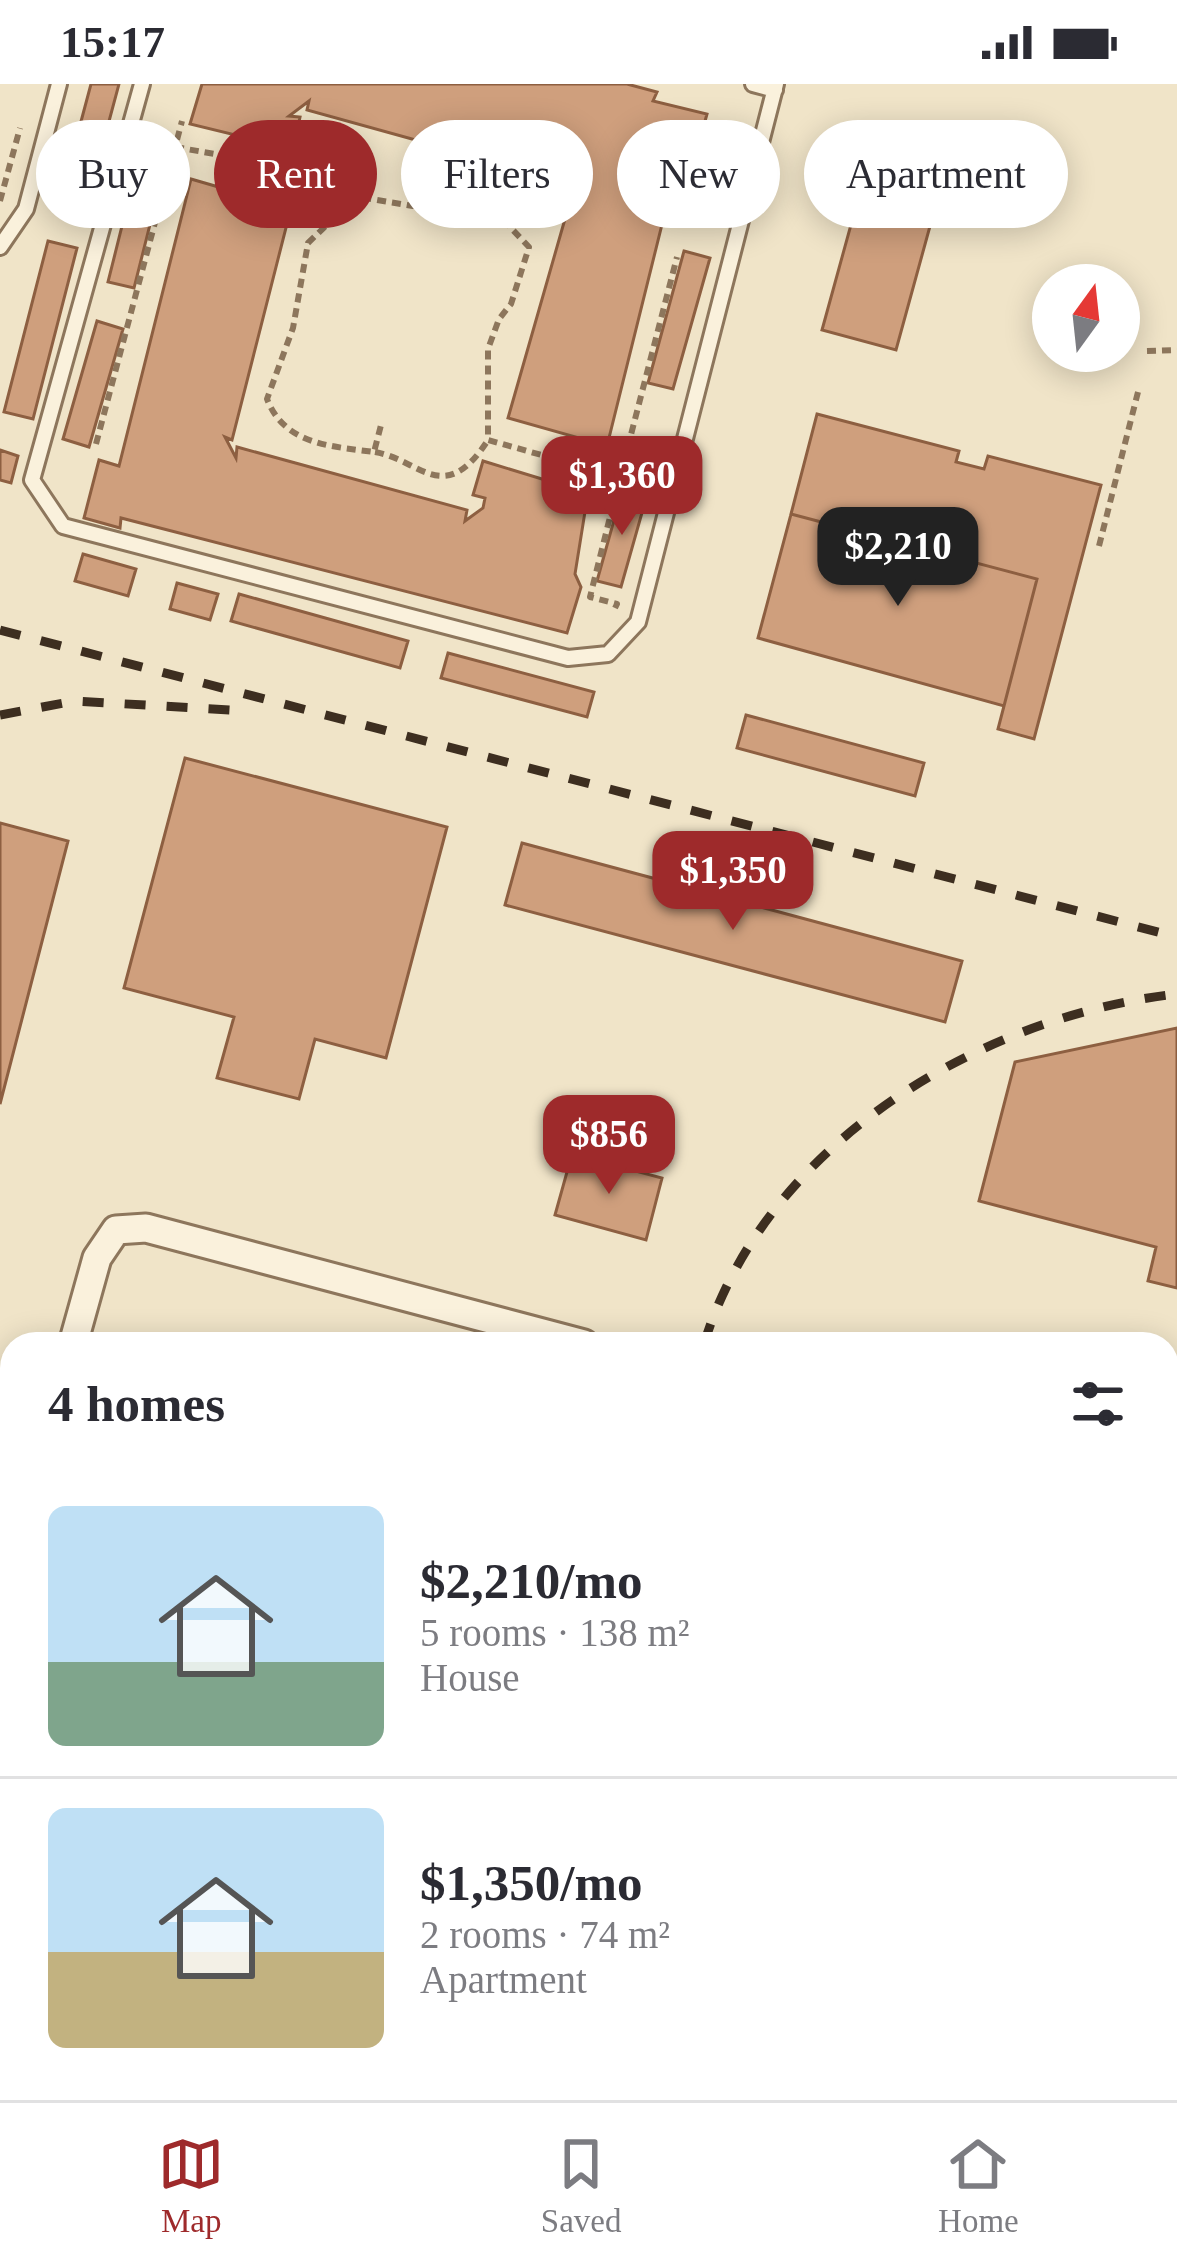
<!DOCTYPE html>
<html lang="en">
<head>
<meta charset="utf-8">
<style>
  :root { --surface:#fff; --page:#f2f2f3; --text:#2b2b33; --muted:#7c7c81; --line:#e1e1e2; --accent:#9e2a2b }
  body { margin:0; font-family:"Times New Roman",serif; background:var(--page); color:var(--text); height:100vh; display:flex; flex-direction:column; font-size:45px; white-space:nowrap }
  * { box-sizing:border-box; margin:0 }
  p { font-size:39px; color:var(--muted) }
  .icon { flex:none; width:66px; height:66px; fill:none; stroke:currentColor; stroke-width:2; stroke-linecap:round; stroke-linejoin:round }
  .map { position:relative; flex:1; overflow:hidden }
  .sheet { position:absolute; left:0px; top:1248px; width:1179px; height:768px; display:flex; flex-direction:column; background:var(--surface); border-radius:36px 36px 0 0; box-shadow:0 6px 30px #0003 }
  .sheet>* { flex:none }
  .hud { position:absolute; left:36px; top:36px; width:1107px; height:108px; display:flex; gap:24px }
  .needle { width:78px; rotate:15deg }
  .fabs { position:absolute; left:1032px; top:180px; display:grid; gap:24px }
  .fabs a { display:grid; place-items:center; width:108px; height:108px; border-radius:50%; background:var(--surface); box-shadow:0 6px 30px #0003; font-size:60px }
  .price { position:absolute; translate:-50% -102px; padding:0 27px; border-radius:24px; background:var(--accent); color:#fff; font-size:39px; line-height:78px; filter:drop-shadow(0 3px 6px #0008) }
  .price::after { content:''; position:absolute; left:50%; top:72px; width:36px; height:27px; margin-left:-18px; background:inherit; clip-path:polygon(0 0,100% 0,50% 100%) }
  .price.current { background:#222; color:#fff }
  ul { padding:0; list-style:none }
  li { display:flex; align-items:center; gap:36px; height:300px; padding:0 48px }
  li+li { border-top:3px solid var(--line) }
  li span { display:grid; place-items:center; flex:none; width:336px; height:240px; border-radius:18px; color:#555 }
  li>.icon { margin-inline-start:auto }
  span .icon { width:144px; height:144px; fill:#fffc; stroke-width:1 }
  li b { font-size:51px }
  h2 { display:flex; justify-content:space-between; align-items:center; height:144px; padding:0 48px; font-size:51px }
  .pill { padding:0 42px; border-radius:54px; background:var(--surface); box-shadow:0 6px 30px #0003; font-size:42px; line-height:108px }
  .pill.current { background:var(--accent); color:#fff }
  .status { display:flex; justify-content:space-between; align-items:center; height:84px; padding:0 60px; background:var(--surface); direction:ltr }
  .status svg { height:33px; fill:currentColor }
  .dock { display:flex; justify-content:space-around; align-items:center; height:168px; border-top:3px solid var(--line); background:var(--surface); font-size:33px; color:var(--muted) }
  .dock a { display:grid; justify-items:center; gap:6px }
  .dock .current { color:var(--accent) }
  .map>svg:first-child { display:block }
  .building { fill:#cf9f7d; stroke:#8d5f41; stroke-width:3 }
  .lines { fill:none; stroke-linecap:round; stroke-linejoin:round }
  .service-casing { stroke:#8d765c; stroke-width:20 }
  .minor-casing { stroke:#8d765c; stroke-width:33 }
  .path { stroke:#8d765c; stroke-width:6; stroke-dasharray:9 6; stroke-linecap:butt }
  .service { stroke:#faf1dc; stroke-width:14 }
  .minor { stroke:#faf1dc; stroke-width:27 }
  .rail { stroke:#3d2e20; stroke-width:9; stroke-dasharray:21 21; stroke-linecap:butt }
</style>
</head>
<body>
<div class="status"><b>15:17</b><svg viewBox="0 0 49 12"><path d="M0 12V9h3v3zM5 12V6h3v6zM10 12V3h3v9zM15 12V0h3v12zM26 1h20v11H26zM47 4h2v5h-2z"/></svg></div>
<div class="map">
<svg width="1177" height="2016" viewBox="0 0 1177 2016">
  <rect width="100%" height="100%" fill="#f0e4c8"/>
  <path class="building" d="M91,0H119L86,123L60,116Z
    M202,0H627L657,8L653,17L707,30L692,84L677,80L607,362L508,334L573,107L563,84L560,96L307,26L309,17L289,32L300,33L293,65L190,40Z
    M141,66L167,73L134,204L108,198Z
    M871,68L928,84L921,109L938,113L896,266L822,246Z
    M709,76L734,84L719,136L694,128Z
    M191,95L291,124L232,356L225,353L236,374L237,363L467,426L465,437L483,424L485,414L473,411L483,377L588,409L575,490L581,503L567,549L121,434L120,444L84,434L99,376L119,382Z
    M48,157L77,164L33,335L4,328Z
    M684,167L710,174L673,305L648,299Z
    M97,237L123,245L89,363L63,355Z
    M817,330L959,367L956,378L984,385L988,372L1101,401L1034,655L998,645L1037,495L791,430Z
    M0,366L18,372L11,399L0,396Z
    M623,404L647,411L621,503L597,497Z
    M791,430L1037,495L1004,622L758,554Z
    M83,470L136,485L128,512L75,497Z
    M177,499L218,510L210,536L170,525Z
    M239,510L408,557L400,584L231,537Z
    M448,569L594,608L587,633L441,594Z
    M746,631L924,679L915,712L737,664Z
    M185,674L447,743L386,974L315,955L299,1015L217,994L234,933L124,904Z
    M0,739L68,757L0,1020Z
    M522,759L962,877L945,938L505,821Z
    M1177,944V1204L1148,1197L1156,1163L979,1117L1015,978Z
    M572,1070L662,1094L646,1156L555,1131Z
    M12,1696V1897L0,1894V1740Z
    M215,2004H436L440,2005L437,2016H260Z
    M849,2004H980L976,2016H846Z"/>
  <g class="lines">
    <defs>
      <path id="service" d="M142,0L32,396L63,442L568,574L608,570L638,538L776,0
        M753,0L775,6
        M0,163L26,125L59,0"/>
      <path id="minor" d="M73,1260L97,1174L116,1146L146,1144L584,1260
        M1167,1419L1177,1422
        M0,1527L12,1483
        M1167,1866L1177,1828
        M1127,2016L1130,2004"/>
    </defs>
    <use href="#service" class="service-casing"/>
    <use href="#minor" class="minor-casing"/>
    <path class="path" d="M175,63L266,79L348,111L413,122L470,113L490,122L529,163L511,220L499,235L488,265V356L620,393L590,513L617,520L615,524
      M356,92L337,131L308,159L293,244L267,315C285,361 330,362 374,368L381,341
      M0,117L20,44
      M1147,267L1177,266
      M96,360L182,37
      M375,368C421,376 444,424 488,356
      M623,385L654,393
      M620,393L677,173
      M1099,462L1138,308"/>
    <use href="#service" class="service"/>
    <use href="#minor" class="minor"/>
    <path class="rail" d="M0,546L1177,853
      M0,631L75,617L248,627
      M704,1260C765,1060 980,932 1177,910
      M469,2016L472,2004
      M500,2016L504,2004"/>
  </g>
</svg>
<div class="fabs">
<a><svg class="needle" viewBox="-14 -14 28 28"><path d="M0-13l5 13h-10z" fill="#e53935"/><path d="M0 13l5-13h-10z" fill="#7c7c81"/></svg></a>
</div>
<b class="price" style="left:622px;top:454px">$1,360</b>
<b class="price current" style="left:898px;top:525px">$2,210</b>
<b class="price" style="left:733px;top:849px">$1,350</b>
<b class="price" style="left:609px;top:1113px">$856</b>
<div class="hud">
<a class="pill">Buy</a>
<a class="pill current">Rent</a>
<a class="pill">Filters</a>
<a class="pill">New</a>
<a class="pill">Apartment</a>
</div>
<section class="sheet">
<h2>4 homes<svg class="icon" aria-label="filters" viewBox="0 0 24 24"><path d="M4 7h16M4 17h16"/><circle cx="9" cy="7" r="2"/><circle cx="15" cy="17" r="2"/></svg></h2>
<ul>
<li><span style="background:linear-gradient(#bfe0f5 65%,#7fa58c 0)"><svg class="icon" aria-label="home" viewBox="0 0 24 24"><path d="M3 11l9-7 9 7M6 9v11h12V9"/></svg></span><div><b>$2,210/mo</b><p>5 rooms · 138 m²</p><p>House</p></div></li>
<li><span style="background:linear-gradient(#bfe0f5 60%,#c2b280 0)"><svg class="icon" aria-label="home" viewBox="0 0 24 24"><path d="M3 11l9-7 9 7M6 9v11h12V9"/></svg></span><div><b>$1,350/mo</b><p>2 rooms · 74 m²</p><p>Apartment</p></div></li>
</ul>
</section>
</div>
<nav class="dock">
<a class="current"><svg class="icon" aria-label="map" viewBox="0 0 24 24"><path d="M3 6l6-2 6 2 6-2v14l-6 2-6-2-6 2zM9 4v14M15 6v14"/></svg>Map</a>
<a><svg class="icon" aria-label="saved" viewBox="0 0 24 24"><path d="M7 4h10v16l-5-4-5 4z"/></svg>Saved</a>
<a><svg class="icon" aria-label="home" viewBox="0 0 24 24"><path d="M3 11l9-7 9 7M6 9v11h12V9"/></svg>Home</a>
</nav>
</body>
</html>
